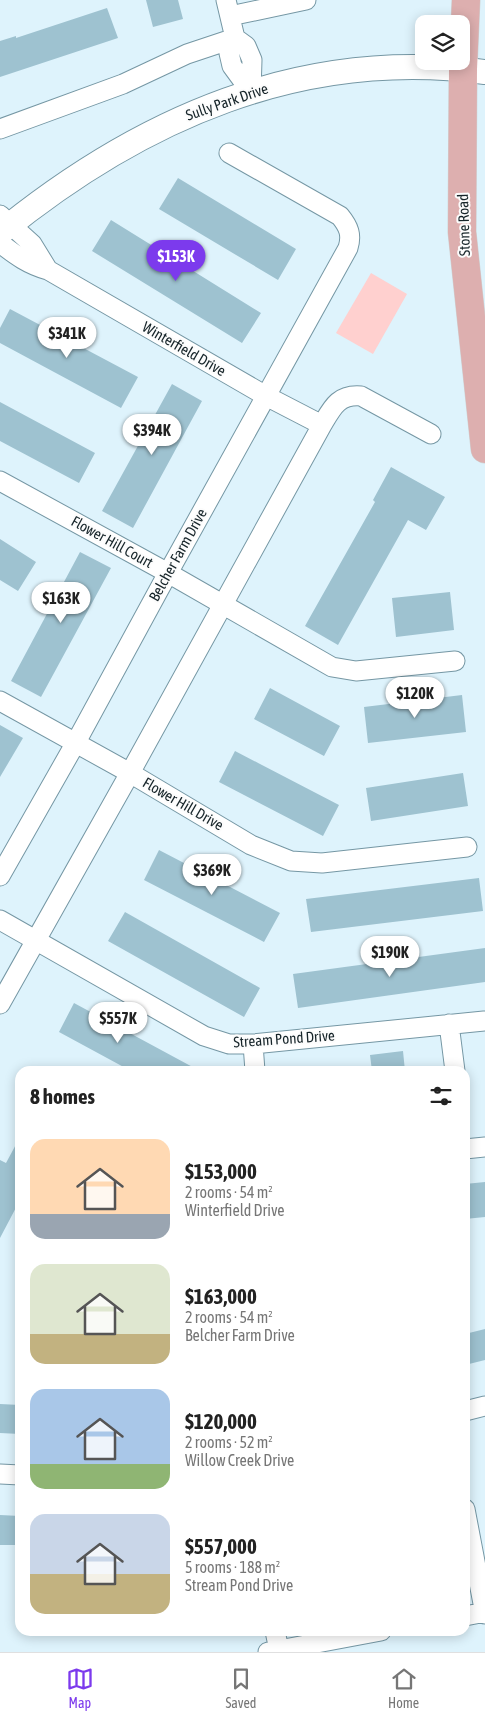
<!DOCTYPE html>
<html lang="en">
<head>
<meta charset="utf-8">
<style>
  :root { --surface:#fff; --page:#f6f6f6; --text:#222; --muted:#767676; --line:#e0e0e0; --accent:#7c3aed }
  body { margin:0; font-family:"Asap Condensed",sans-serif; background:var(--page); color:var(--text); height:100vh; display:flex; flex-direction:column; font-size:19px; white-space:nowrap }
  * { box-sizing:border-box; margin:0 }
  p { font-size:16px; color:var(--muted) }
  .icon { flex:none; width:28px; height:28px; fill:none; stroke:currentColor; stroke-width:2; stroke-linecap:round; stroke-linejoin:round }
  .map { position:relative; flex:1; overflow:hidden }
  .side { position:absolute; left:15px; top:1066px; width:455px; height:570px; display:flex; flex-direction:column; background:var(--surface); border-radius:15px; box-shadow:0 2px 12px #0003 }
  .side>* { flex:none }
  .tools { position:absolute; left:415px; top:15px; display:grid; gap:10px }
  .tools a { display:grid; place-items:center; width:55px; height:55px; border-radius:10px; background:var(--surface); box-shadow:0 2px 12px #0003; font-size:25px }
  .price { position:absolute; translate:-50% -42px; padding:0 11px; border-radius:18px; background:#fff; color:#222; font-size:16px; line-height:32px; filter:drop-shadow(0 1px 2px #0008) }
  .price::after { content:''; position:absolute; left:50%; top:30px; width:15px; height:11px; margin-left:-8px; background:inherit; clip-path:polygon(0 0,100% 0,50% 100%) }
  .price.selected { background:var(--accent); color:#fff }
  ul { padding:0; list-style:none }
  li { display:flex; align-items:center; gap:15px; height:125px; padding:0 15px }
  li span { display:grid; place-items:center; flex:none; width:140px; height:100px; border-radius:15px; color:#555 }
  li>.icon { margin-inline-start:auto }
  span .icon { width:60px; height:60px; fill:#fffc; stroke-width:1 }
  li b { font-size:21px }
  h2 { display:flex; justify-content:space-between; align-items:center; height:60px; padding:0 15px; font-size:21px }
  .tabs { display:flex; justify-content:space-around; align-items:center; height:70px; border-top:1px solid var(--line); background:var(--surface); font-size:14px; color:var(--muted) }
  .tabs a { display:grid; justify-items:center; gap:2px }
  .tabs .selected { color:var(--accent) }
  .map>svg:first-child { display:block }
  .green { fill:#ffd0cf }
  .building { fill:#9ec2d0 }
  .lines { fill:none; stroke-linecap:round; stroke-linejoin:round }
  .minor-casing { stroke:#7597a4; stroke-width:21 }
  .tertiary-casing { stroke:#7597a4; stroke-width:26 }
  .primary-casing { stroke:#d0d3d4; stroke-width:29 }
  .minor { stroke:#fff; stroke-width:19 }
  .tertiary { stroke:#fff; stroke-width:24 }
  .primary { stroke:#ddafaf; stroke-width:28 }
  .labels { text-anchor:middle; stroke-width:4; stroke-linejoin:round; paint-order:stroke }
  .street-label { font-size:15px; fill:#162429; stroke:#fcfcfc }
</style>
</head>
<body>
<div class="map">
<svg width="485" height="1652" viewBox="0 0 485 1652">
  <rect width="100%" height="100%" fill="#def3fc"/>
  <path class="green" d="M371,273L407,294L373,354L336,333Z"/>
  <path class="building" d="M146,0H178L183,19L153,27Z
    M107,8L118,38L0,77V41L16,36V38Z
    M178,178L296,249L278,280L159,209Z
    M111,220L261,313L242,343L92,251Z
    M10,309L138,377L121,408L0,343V328Z
    M172,384L202,401L133,528L102,511Z
    M0,402L95,453L79,483L0,441Z
    M391,467L445,497L426,530L408,520L338,645L305,626L375,502L373,500Z
    M0,539L36,562L18,591L0,580Z
    M80,552L111,568L41,697L11,681Z
    M450,592L454,630L396,637L392,598Z
    M270,688L340,726L324,756L254,719Z
    M462,695L466,732L368,743L364,707Z
    M0,725L23,738L0,777Z
    M235,751L339,805L323,836L219,782Z
    M463,773L468,806L371,821L366,788Z
    M159,850L280,913L264,942L144,880Z
    M479,878L483,911L311,932L306,899Z
    M125,912L260,988L244,1017L108,941Z
    M485,948V982L298,1008L293,974Z
    M74,1003L200,1071H131L59,1032Z
    M403,1051L405,1071H372L370,1055Z
    M20,1137V1200L0,1238V1160L6,1163Z
    M485,1182V1217L465,1219V1184Z
    M485,1329V1360L465,1365V1334Z
    M0,1404L20,1405V1434L0,1433Z
    M0,1515L20,1516V1545H0Z"/>
  <g class="lines">
    <defs>
      <path id="minor" d="M226,0L235,38L246,46L252,60L251,92
        M230,16L306,0
        M235,38L229,53L232,66L251,92
        M0,129L123,84L187,54L235,38
        M0,215L32,244L48,270
        M0,243C15,255 29,265 48,270L266,396L322,425
        M0,481L168,573L332,667L356,671L455,661
        M0,701L130,773L251,845L291,861L322,863L467,847
        M0,876L75,744L168,573L348,248C352,235 349,227 340,216L229,153
        M0,920L204,1036L229,1044H253L484,1021
        M0,1004L130,773L322,425C332,408 338,394 361,396L431,434
        M449,1024L455,1071
        M253,1044L255,1071
        M465,1149L485,1147
        M465,1411L485,1406
        M0,1474L20,1475
        M465,1509L485,1614
        M465,1616L485,1612
        M275,1631L279,1650
        M268,1652L381,1631"/>
      <path id="tertiary" d="M0,233C140,119 301,47 485,72"/>
      <path id="primary" d="M466,0L463,69L462,232L485,449"/>
    </defs>
    <use href="#minor" class="minor-casing"/>
    <use href="#tertiary" class="tertiary-casing"/>
    <use href="#primary" class="primary-casing"/>
    <use href="#minor" class="minor"/>
    <use href="#tertiary" class="tertiary"/>
    <use href="#primary" class="primary"/>
  </g>
  <g class="labels">
    <g class="street-label">
      <text transform="translate(227 102) rotate(-19)" y="5">Sully Park Drive</text>
      <text transform="translate(464 225) rotate(-92)" y="5">Stone Road</text>
      <text transform="translate(184 349) rotate(30)" y="5">Winterfield Drive</text>
      <text transform="translate(112 542) rotate(29)" y="5">Flower Hill Court</text>
      <text transform="translate(178 555) rotate(-61)" y="5">Belcher Farm Drive</text>
      <text transform="translate(183 804) rotate(30)" y="5">Flower Hill Drive</text>
      <text transform="translate(284 1039) rotate(-4)" y="5">Stream Pond Drive</text>
    </g>
  </g>
</svg>
<div class="tools">
<a><svg class="icon" aria-label="layers" viewBox="0 0 24 24"><path d="M12 4l9 5-9 5-9-5zM3 14l9 5 9-5"/></svg></a>
</div>
<b class="price selected" style="left:176px;top:282px">$153K</b>
<b class="price" style="left:67px;top:359px">$341K</b>
<b class="price" style="left:152px;top:456px">$394K</b>
<b class="price" style="left:61px;top:624px">$163K</b>
<b class="price" style="left:415px;top:719px">$120K</b>
<b class="price" style="left:212px;top:896px">$369K</b>
<b class="price" style="left:390px;top:978px">$190K</b>
<b class="price" style="left:118px;top:1044px">$557K</b>
<section class="side">
<h2>8 homes<svg class="icon" aria-label="filters" viewBox="0 0 24 24"><path d="M4 7h16M4 17h16"/><circle cx="9" cy="7" r="2"/><circle cx="15" cy="17" r="2"/></svg></h2>
<ul>
<li><span style="background:linear-gradient(#ffd9b3 75%,#9aa5b1 0)"><svg class="icon" aria-label="home" viewBox="0 0 24 24"><path d="M3 11l9-7 9 7M6 9v11h12V9"/></svg></span><div><b>$153,000</b><p>2 rooms · 54 m²</p><p>Winterfield Drive</p></div></li>
<li><span style="background:linear-gradient(#dfe7d0 70%,#c2b280 0)"><svg class="icon" aria-label="home" viewBox="0 0 24 24"><path d="M3 11l9-7 9 7M6 9v11h12V9"/></svg></span><div><b>$163,000</b><p>2 rooms · 54 m²</p><p>Belcher Farm Drive</p></div></li>
<li><span style="background:linear-gradient(#a9c7e8 75%,#8fb573 0)"><svg class="icon" aria-label="home" viewBox="0 0 24 24"><path d="M3 11l9-7 9 7M6 9v11h12V9"/></svg></span><div><b>$120,000</b><p>2 rooms · 52 m²</p><p>Willow Creek Drive</p></div></li>
<li><span style="background:linear-gradient(#c9d6e8 60%,#c2b280 0)"><svg class="icon" aria-label="home" viewBox="0 0 24 24"><path d="M3 11l9-7 9 7M6 9v11h12V9"/></svg></span><div><b>$557,000</b><p>5 rooms · 188 m²</p><p>Stream Pond Drive</p></div></li>
</ul>
</section>
</div>
<nav class="tabs">
<a class="selected"><svg class="icon" aria-label="map" viewBox="0 0 24 24"><path d="M3 6l6-2 6 2 6-2v14l-6 2-6-2-6 2zM9 4v14M15 6v14"/></svg>Map</a>
<a><svg class="icon" aria-label="saved" viewBox="0 0 24 24"><path d="M7 4h10v16l-5-4-5 4z"/></svg>Saved</a>
<a><svg class="icon" aria-label="home" viewBox="0 0 24 24"><path d="M3 11l9-7 9 7M6 9v11h12V9"/></svg>Home</a>
</nav>
</body>
</html>
